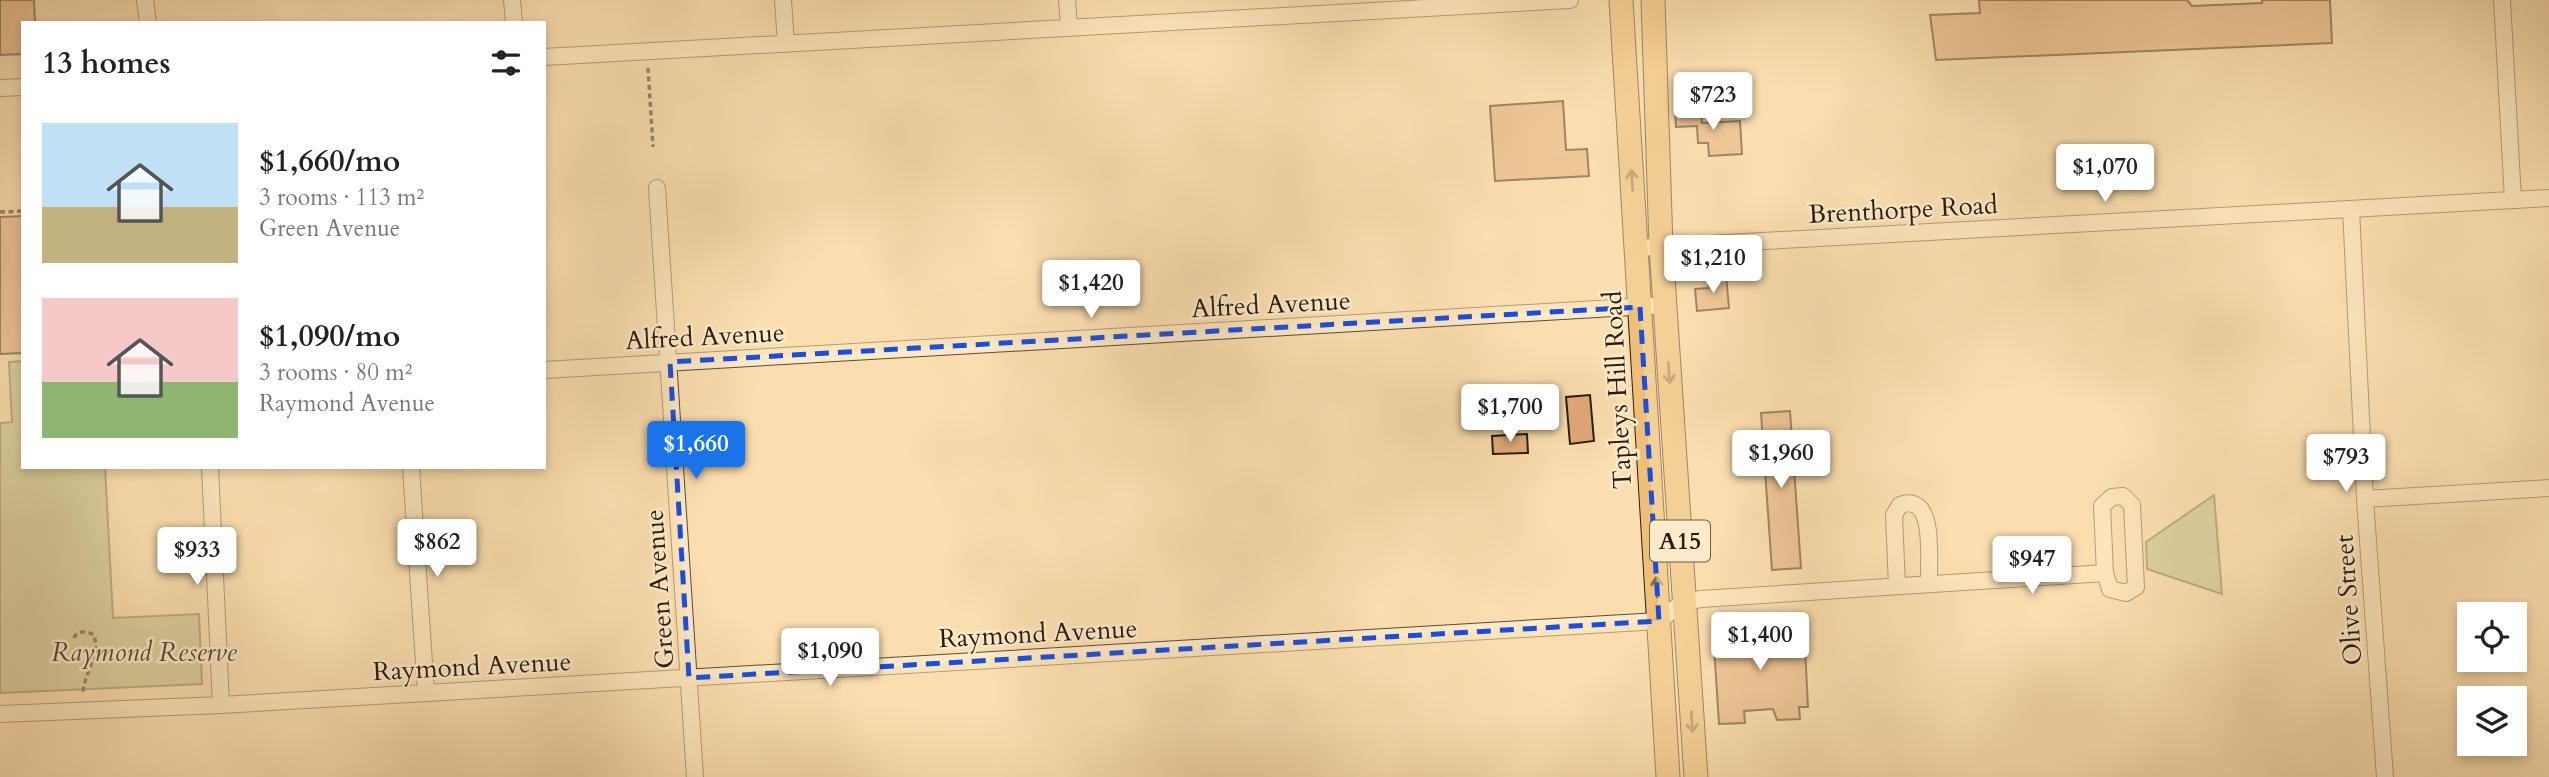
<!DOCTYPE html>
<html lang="en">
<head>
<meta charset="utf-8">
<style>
  :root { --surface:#fff; --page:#f6f6f6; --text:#222; --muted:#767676; --accent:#1a73e8 }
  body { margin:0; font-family:Cardo,serif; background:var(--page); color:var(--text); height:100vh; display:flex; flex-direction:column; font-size:26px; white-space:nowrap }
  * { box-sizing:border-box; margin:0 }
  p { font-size:23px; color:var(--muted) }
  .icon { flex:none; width:38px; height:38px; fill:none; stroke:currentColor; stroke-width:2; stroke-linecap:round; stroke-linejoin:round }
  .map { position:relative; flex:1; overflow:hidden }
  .details { position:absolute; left:21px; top:21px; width:525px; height:448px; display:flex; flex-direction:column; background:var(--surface); border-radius:0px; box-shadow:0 4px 10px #0003 }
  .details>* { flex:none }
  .fabs { position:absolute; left:2457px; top:602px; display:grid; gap:14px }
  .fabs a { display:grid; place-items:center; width:70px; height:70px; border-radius:0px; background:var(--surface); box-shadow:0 4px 10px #0003; font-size:35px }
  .price { position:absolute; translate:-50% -60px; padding:0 16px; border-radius:7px; background:#fff; color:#222; font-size:23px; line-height:46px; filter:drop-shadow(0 2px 4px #0008) }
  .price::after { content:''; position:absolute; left:50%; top:42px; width:21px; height:16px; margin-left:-10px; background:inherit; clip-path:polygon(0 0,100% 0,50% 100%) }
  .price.on { background:var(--accent); color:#fff }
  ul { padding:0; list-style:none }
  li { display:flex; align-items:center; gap:21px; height:175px; padding:0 21px }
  li span { display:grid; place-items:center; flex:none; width:196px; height:140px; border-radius:0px; color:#555 }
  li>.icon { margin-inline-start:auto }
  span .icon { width:84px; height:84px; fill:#fffc; stroke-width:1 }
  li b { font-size:30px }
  h2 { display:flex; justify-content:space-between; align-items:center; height:84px; padding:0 21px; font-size:30px }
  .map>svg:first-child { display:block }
  .green { fill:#b9c28f; stroke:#716f4d; stroke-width:2 }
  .building { fill:#e1a979; stroke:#291c0b; stroke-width:2 }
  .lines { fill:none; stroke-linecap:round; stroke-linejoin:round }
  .minor-casing { stroke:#5e4c34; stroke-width:18 }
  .primary-casing { stroke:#291c0b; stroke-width:25 }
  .path { stroke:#291c0b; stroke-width:3.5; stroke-dasharray:5 3.5; stroke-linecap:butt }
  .minor { stroke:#fceacb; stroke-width:16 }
  .primary { stroke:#eebf78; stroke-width:23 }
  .oneway { stroke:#8c6e42 }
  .marked { fill:none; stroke:#1d4ed8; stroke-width:5; stroke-dasharray:14 9; stroke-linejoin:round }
  .labels { text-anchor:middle; stroke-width:5; stroke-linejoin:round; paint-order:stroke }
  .shield { fill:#fceacb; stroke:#685a45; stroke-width:2 }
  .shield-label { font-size:24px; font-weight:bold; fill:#291c0b }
  .street-label { font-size:26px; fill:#291c0b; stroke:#fceacb }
  .park-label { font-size:26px; font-style:italic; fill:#544e33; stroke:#fceacb }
</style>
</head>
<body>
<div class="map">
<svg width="2549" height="777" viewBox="0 0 2549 777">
  <rect width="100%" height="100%" fill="#fbdeaf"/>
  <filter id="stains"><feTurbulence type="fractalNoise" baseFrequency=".00286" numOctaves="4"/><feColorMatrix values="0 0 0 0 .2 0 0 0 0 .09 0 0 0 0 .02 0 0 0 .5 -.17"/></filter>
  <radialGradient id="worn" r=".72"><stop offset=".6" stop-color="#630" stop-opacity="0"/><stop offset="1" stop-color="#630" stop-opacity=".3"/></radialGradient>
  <path class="green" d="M23,361V467H105L113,618L199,614L202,684L0,693V423L12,422L9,362Z
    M2214,495L2222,594L2147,569L2146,542Z"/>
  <path class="building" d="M0,0H34L35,23H23V54L0,55Z
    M1979,0H2187L2192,6L2262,3V0H2330L2332,43L1936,60L1930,15L1980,13Z
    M1563,101L1566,150L1587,149L1589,176L1495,181L1490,106Z
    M1701,108L1702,123L1740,121L1742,154L1709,156L1708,143H1698L1697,126L1676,127L1675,109Z
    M23,216V353L0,354V217Z
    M1726,275L1729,308L1697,311L1695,289L1709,288L1708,276Z
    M1590,395L1594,441L1570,444L1566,397Z
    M1790,411L1801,568L1772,570L1761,413Z
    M1527,434L1528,453L1493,454L1492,436Z
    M1798,625L1804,627L1808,707H1799L1800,719L1777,720L1773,709L1744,711L1745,723L1719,724L1713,631H1719V628Z"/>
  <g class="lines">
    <defs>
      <path id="minor" d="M145,0L148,23
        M512,0L514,23
        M783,0L786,44
        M1067,0L1069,28
        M2502,0L2513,200
        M544,57L1570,0
        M0,88L23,87
        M657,188L695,777
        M2351,209L2365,499L2385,777
        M1636,248L2549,198
        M544,370L1665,305
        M210,467L221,705
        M411,467L426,693
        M2365,499L2549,488
        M1897,586L1894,515L1900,505C1937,492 1928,560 1929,583
        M0,714L221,705L1659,621L1683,602L1701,599L2105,573L2110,589L2126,593L2136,587L2132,505L2123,496L2112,497L2102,506L2105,573"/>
      <path id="primary" d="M1621,0L1668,777
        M1653,0L1661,246L1696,777"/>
    </defs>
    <use href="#minor" class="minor-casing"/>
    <use href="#primary" class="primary-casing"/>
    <path class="path" d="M648,68L653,147
      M0,212L23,211
      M74,638C77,630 88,631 94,635C100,655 85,671 83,692"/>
    <use href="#minor" class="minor"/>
    <use href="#primary" class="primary"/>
  </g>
  <defs><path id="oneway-shaft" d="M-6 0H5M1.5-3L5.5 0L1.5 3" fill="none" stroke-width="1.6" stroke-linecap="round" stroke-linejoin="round" transform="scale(1.75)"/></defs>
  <g class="oneway">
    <use href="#oneway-shaft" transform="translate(1632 180) rotate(-94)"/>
    <use href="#oneway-shaft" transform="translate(1669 373) rotate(86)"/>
    <use href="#oneway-shaft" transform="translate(1657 587) rotate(-93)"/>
    <use href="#oneway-shaft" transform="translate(1692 722) rotate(86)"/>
  </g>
  <path d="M0 0H2549V777H0ZM1640,307L1659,621L689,678L670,362Z" fill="#fbdeaf" fill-opacity=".55" fill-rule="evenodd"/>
  <path class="marked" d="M1640,307L1659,621L689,678L670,362Z"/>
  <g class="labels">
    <rect class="shield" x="1650" y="520.5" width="60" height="41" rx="5"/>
    <g class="shield-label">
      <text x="1680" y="549">A15</text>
    </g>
    <g class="street-label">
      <text transform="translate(1903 209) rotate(-3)" y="9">Brenthorpe Road</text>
      <text transform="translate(1271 304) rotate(-3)" y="9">Alfred Avenue</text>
      <text transform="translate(705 336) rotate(-3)" y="9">Alfred Avenue</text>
      <text transform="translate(1617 390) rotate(-93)" y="9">Tapleys Hill Road</text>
      <text transform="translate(659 589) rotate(-94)" y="9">Green Avenue</text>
      <text transform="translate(2348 600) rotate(-94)" y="9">Olive Street</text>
      <text transform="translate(1038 633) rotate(-3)" y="9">Raymond Avenue</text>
      <text transform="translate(472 666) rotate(-3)" y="9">Raymond Avenue</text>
    </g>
    <g class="park-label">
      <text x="144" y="661">Raymond Reserve</text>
    </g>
  </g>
  <rect width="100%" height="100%" filter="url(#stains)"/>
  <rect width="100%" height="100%" fill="url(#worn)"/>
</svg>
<div class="fabs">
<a><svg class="icon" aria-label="locate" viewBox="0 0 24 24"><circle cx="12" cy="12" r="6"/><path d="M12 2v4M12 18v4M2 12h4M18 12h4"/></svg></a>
<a><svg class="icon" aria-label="layers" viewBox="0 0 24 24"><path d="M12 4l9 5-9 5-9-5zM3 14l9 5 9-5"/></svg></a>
</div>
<b class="price" style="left:1713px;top:132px">$723</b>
<b class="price" style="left:2105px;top:204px">$1,070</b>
<b class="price" style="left:1713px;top:295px">$1,210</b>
<b class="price" style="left:1091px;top:320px">$1,420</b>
<b class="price" style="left:1510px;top:444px">$1,700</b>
<b class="price on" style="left:696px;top:481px">$1,660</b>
<b class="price" style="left:1781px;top:490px">$1,960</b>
<b class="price" style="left:2346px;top:494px">$793</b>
<b class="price" style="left:437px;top:579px">$862</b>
<b class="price" style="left:197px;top:587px">$933</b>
<b class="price" style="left:2032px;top:596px">$947</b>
<b class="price" style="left:1760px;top:672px">$1,400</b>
<b class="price" style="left:830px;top:688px">$1,090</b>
<section class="details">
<h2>13 homes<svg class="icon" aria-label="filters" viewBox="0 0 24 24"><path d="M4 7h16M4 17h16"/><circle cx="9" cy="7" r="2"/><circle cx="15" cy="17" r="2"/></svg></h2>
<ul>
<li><span style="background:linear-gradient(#bfe0f5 60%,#c2b280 0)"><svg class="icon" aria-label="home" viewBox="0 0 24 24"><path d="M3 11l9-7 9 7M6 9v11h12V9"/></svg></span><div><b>$1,660/mo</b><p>3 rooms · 113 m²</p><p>Green Avenue</p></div></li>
<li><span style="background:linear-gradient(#f6c9c9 60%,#8fb573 0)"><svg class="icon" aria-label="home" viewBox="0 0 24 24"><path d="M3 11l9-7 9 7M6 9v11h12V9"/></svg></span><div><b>$1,090/mo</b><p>3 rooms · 80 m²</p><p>Raymond Avenue</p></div></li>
</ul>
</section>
</div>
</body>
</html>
